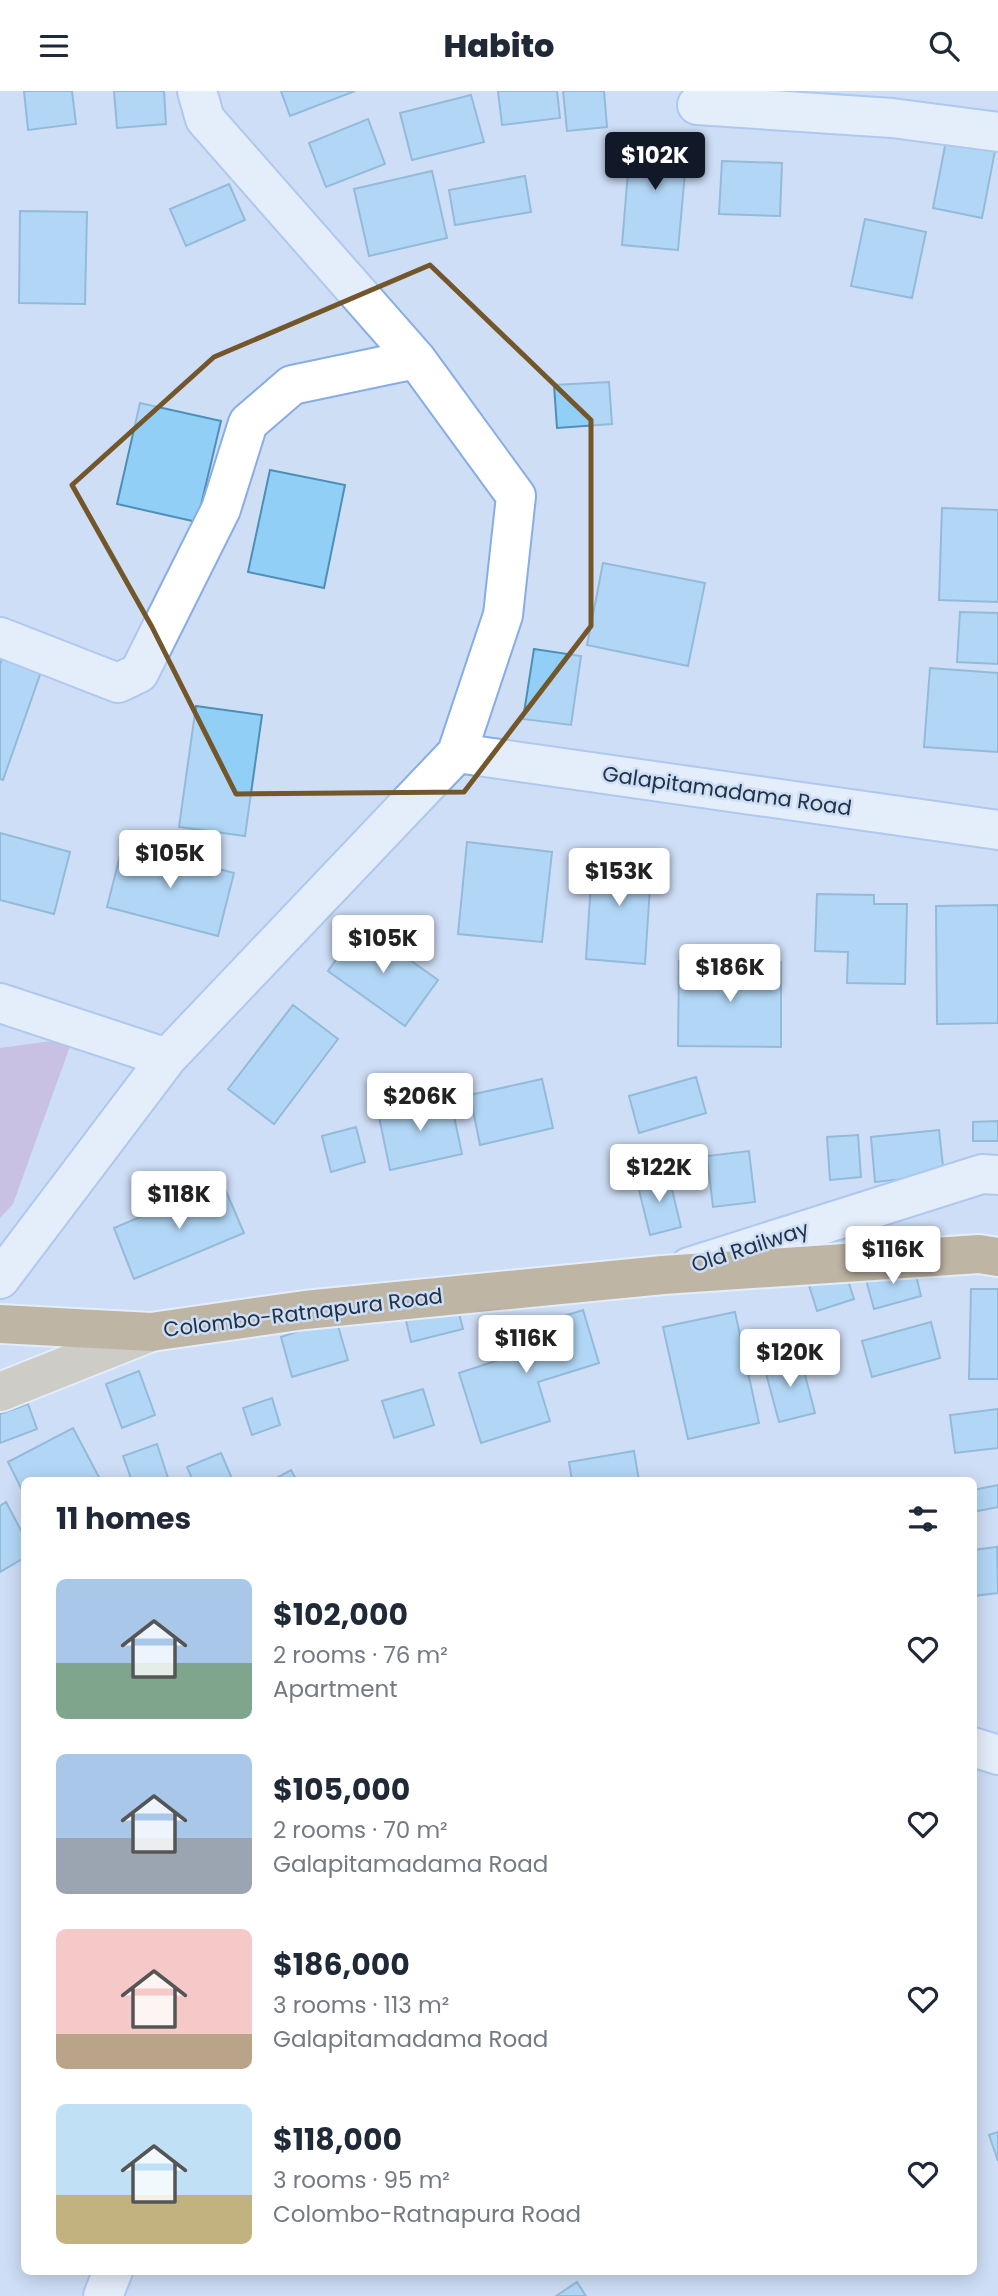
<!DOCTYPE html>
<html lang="en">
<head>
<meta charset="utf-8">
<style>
  :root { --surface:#fff; --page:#f2f2f3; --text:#1f2937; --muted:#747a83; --accent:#111827 }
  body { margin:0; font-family:Poppins,sans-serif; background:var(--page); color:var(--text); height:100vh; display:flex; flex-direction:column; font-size:26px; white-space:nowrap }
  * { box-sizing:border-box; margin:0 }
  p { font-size:23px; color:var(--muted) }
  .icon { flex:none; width:38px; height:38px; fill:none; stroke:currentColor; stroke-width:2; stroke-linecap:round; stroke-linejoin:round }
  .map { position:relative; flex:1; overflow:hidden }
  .side { position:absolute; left:21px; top:1386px; width:956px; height:798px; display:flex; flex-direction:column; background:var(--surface); border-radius:10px; box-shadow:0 4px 18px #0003 }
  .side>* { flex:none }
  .price { position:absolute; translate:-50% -60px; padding:0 16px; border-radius:7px; background:#fff; color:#222; font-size:23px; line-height:46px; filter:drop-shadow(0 2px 4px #0008) }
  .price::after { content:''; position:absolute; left:50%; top:42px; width:21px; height:16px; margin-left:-10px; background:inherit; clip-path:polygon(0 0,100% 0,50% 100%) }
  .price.selected { background:var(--accent); color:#fff }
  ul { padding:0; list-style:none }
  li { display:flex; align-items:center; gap:21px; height:175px; padding:0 35px }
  li span { display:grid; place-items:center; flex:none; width:196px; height:140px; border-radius:10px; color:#555 }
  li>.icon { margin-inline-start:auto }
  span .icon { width:84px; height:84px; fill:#fffc; stroke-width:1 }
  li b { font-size:30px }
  h2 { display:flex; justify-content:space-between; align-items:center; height:84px; padding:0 35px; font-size:30px }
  header { display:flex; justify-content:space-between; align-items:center; height:91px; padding:0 35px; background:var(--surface); font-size:32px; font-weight:800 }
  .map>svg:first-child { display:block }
  .green { fill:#c09dcc }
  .building { fill:#91cff7; stroke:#4e8fb7; stroke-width:2 }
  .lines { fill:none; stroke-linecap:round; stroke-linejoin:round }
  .street-casing { stroke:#88ade4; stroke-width:42 }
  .primary-casing { stroke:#fff; stroke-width:42 }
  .highway-casing { stroke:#fff; stroke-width:42 }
  .street { stroke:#fff; stroke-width:38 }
  .primary { stroke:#ceb58c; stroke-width:38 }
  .highway { stroke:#ad8440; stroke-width:38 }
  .marked { fill:none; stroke:#73572a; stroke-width:5; stroke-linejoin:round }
  .labels { text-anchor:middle; stroke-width:5; stroke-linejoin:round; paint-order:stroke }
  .street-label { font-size:21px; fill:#213147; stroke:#cedef5 }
</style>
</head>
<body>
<header><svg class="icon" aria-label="menu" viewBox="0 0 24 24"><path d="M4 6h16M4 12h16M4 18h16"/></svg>Habito<svg class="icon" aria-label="search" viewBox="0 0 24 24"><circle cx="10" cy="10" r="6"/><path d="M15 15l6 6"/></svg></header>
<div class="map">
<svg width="998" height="2205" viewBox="0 0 998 2205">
  <rect width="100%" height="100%" fill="#cedef5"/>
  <path class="green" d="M73,947L13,1113L0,1127V957Z"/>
  <path class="building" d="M24,0H72L76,33L28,39Z
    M114,0H164L166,33L117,37Z
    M281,0H355L290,25Z
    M498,0H557L560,27L502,34Z
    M563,0H604L607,36L567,40Z
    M471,4L484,51L412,69L400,22Z
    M368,28L385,73L326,96L309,52Z
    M631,44L688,49L678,159L622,154Z
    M946,50L995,60L982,127L933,117Z
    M722,70L782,72L780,125L719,123Z
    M432,80L447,147L369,165L354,98Z
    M525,85L531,121L455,134L449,99Z
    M229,93L245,129L186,155L170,118Z
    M20,120L87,121L85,213L19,212Z
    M865,128L926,141L912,207L851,195Z
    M609,291L612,333L557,337L554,294Z
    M140,312L221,330L197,431L117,413Z
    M270,379L345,394L324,497L248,481Z
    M942,417L998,419V511L939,509Z
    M603,472L705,492L688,575L587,554Z
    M960,521L998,522V573L957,571Z
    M534,558L581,565L571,634L523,628Z
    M3,564L42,578L3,689L0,688V574Z
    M930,577L998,582V661L924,656Z
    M196,615L262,624L245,745L179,736Z
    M0,742L70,761L54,823L0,809Z
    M467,751L552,761L542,851L458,843Z
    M123,753L234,782L218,845L107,816Z
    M593,761L652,765L645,873L586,868Z
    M817,803L874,804V813H907L905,893L847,892L848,861L815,860Z
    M998,814V932L937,933L936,815Z
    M361,834L438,889L405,935L328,880Z
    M679,870L781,871V956L678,955Z
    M293,914L338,948L274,1033L228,998Z
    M696,986L706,1022L639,1042L629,1005Z
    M542,988L553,1037L480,1054L470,1004Z
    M450,1006L462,1063L390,1079L378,1021Z
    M998,1030V1050H973V1031Z
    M356,1036L365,1071L331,1081L322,1045Z
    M939,1039L944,1084L875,1091L871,1046Z
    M858,1044L861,1086L830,1089L827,1046Z
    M749,1060L755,1111L713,1116L707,1065Z
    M668,1082L681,1136L650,1144L637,1091Z
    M222,1091L244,1142L134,1188L114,1137Z
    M913,1172L921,1205L874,1218L865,1185Z
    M844,1177L854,1208L817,1220L807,1188Z
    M971,1198H998V1288H969Z
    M455,1207L463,1238L411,1251L404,1221Z
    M583,1219L599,1272L538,1291L550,1330L481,1352L459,1282L514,1264L507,1243Z
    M735,1221L759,1332L688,1348L663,1236Z
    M336,1228L348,1269L292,1286L281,1246Z
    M931,1231L940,1267L872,1286L862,1250Z
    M800,1265L815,1322L779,1331L764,1275Z
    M139,1280L155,1324L122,1337L106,1293Z
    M423,1298L434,1334L394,1347L382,1310Z
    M272,1307L280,1334L252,1344L243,1317Z
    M28,1313L37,1338L0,1352V1323Z
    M998,1318V1357L955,1362L950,1324Z
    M73,1337L101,1390H24V1403L8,1371Z
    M157,1353L169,1390H132L123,1365Z
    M634,1360L639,1390H572L569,1371Z
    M221,1362L233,1390H193L187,1376Z
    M291,1379L297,1390H271Z
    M998,1394V1416L973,1421V1399Z
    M6,1411L24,1445V1467L0,1481V1415Z
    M997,1456L998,1502L973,1505V1459Z
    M998,2041V2070L989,2044Z
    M577,2191L586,2205H556Z"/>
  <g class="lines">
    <defs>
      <path id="street" d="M697,14L892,27L998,41
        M0,546L118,592L139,582L221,418L248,332L292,294L416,268
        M457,662L998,739
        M0,912L167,967
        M689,1176L982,1083L998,1084
        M0,1188L167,967L457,662L503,524L516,405L416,268L205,28L197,0
        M973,1656L998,1664
        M103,2205L113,2180"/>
      <path id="primary" d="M0,1301L151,1241"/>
      <path id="highway" d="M0,1233L151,1241L305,1219L663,1184L979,1163L998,1166"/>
    </defs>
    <use href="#street" class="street-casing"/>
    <use href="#primary" class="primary-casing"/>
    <use href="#highway" class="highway-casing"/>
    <use href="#street" class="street"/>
    <use href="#primary" class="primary"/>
    <use href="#highway" class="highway"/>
  </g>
  <path d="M0 0H998V2205H0ZM430,174L591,329V535L464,701L236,703L152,536L72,394L214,266Z" fill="#cedef5" fill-opacity=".55" fill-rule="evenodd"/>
  <path class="marked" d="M430,174L591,329V535L464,701L236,703L152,536L72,394L214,266Z"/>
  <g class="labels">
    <g class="street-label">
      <text transform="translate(727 700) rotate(8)" y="7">Galapitamadama Road</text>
      <text transform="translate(750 1156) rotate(-18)" y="7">Old Railway</text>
      <text transform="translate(303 1222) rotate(-7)" y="7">Colombo-Ratnapura Road</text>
    </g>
  </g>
</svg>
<b class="price selected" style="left:655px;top:101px">$102K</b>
<b class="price" style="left:170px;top:799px">$105K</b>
<b class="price" style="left:619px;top:817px">$153K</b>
<b class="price" style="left:383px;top:884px">$105K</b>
<b class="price" style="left:730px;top:913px">$186K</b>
<b class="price" style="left:420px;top:1042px">$206K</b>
<b class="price" style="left:659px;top:1113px">$122K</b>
<b class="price" style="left:179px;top:1140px">$118K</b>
<b class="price" style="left:893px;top:1195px">$116K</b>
<b class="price" style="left:526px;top:1284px">$116K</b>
<b class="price" style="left:790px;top:1298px">$120K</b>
<section class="side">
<h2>11 homes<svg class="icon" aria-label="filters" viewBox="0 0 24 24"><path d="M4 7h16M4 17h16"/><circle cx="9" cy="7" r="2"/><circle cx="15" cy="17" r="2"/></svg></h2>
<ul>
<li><span style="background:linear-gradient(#a9c7e8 60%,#7fa58c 0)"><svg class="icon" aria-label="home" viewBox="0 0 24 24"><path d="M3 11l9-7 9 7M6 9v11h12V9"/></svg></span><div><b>$102,000</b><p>2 rooms · 76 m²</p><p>Apartment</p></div><svg class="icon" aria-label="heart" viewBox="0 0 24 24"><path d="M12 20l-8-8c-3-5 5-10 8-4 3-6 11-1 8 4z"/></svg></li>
<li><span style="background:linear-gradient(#a9c7e8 60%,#9aa5b1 0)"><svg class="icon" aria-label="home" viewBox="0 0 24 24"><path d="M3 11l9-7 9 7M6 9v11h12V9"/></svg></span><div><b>$105,000</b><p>2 rooms · 70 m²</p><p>Galapitamadama Road</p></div><svg class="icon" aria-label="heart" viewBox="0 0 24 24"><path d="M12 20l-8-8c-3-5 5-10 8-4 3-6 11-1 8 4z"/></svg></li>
<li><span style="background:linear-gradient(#f6c9c9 75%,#b9a48a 0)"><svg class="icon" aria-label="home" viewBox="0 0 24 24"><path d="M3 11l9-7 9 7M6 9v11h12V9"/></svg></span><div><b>$186,000</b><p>3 rooms · 113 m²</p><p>Galapitamadama Road</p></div><svg class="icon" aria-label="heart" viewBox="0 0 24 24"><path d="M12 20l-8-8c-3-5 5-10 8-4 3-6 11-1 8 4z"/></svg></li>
<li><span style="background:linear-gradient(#bfe0f5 65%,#c2b280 0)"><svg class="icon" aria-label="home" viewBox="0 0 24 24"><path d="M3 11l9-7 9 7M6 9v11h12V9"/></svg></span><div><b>$118,000</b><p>3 rooms · 95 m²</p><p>Colombo-Ratnapura Road</p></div><svg class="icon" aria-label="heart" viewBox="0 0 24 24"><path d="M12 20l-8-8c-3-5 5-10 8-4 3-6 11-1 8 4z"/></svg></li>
</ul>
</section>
</div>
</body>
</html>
